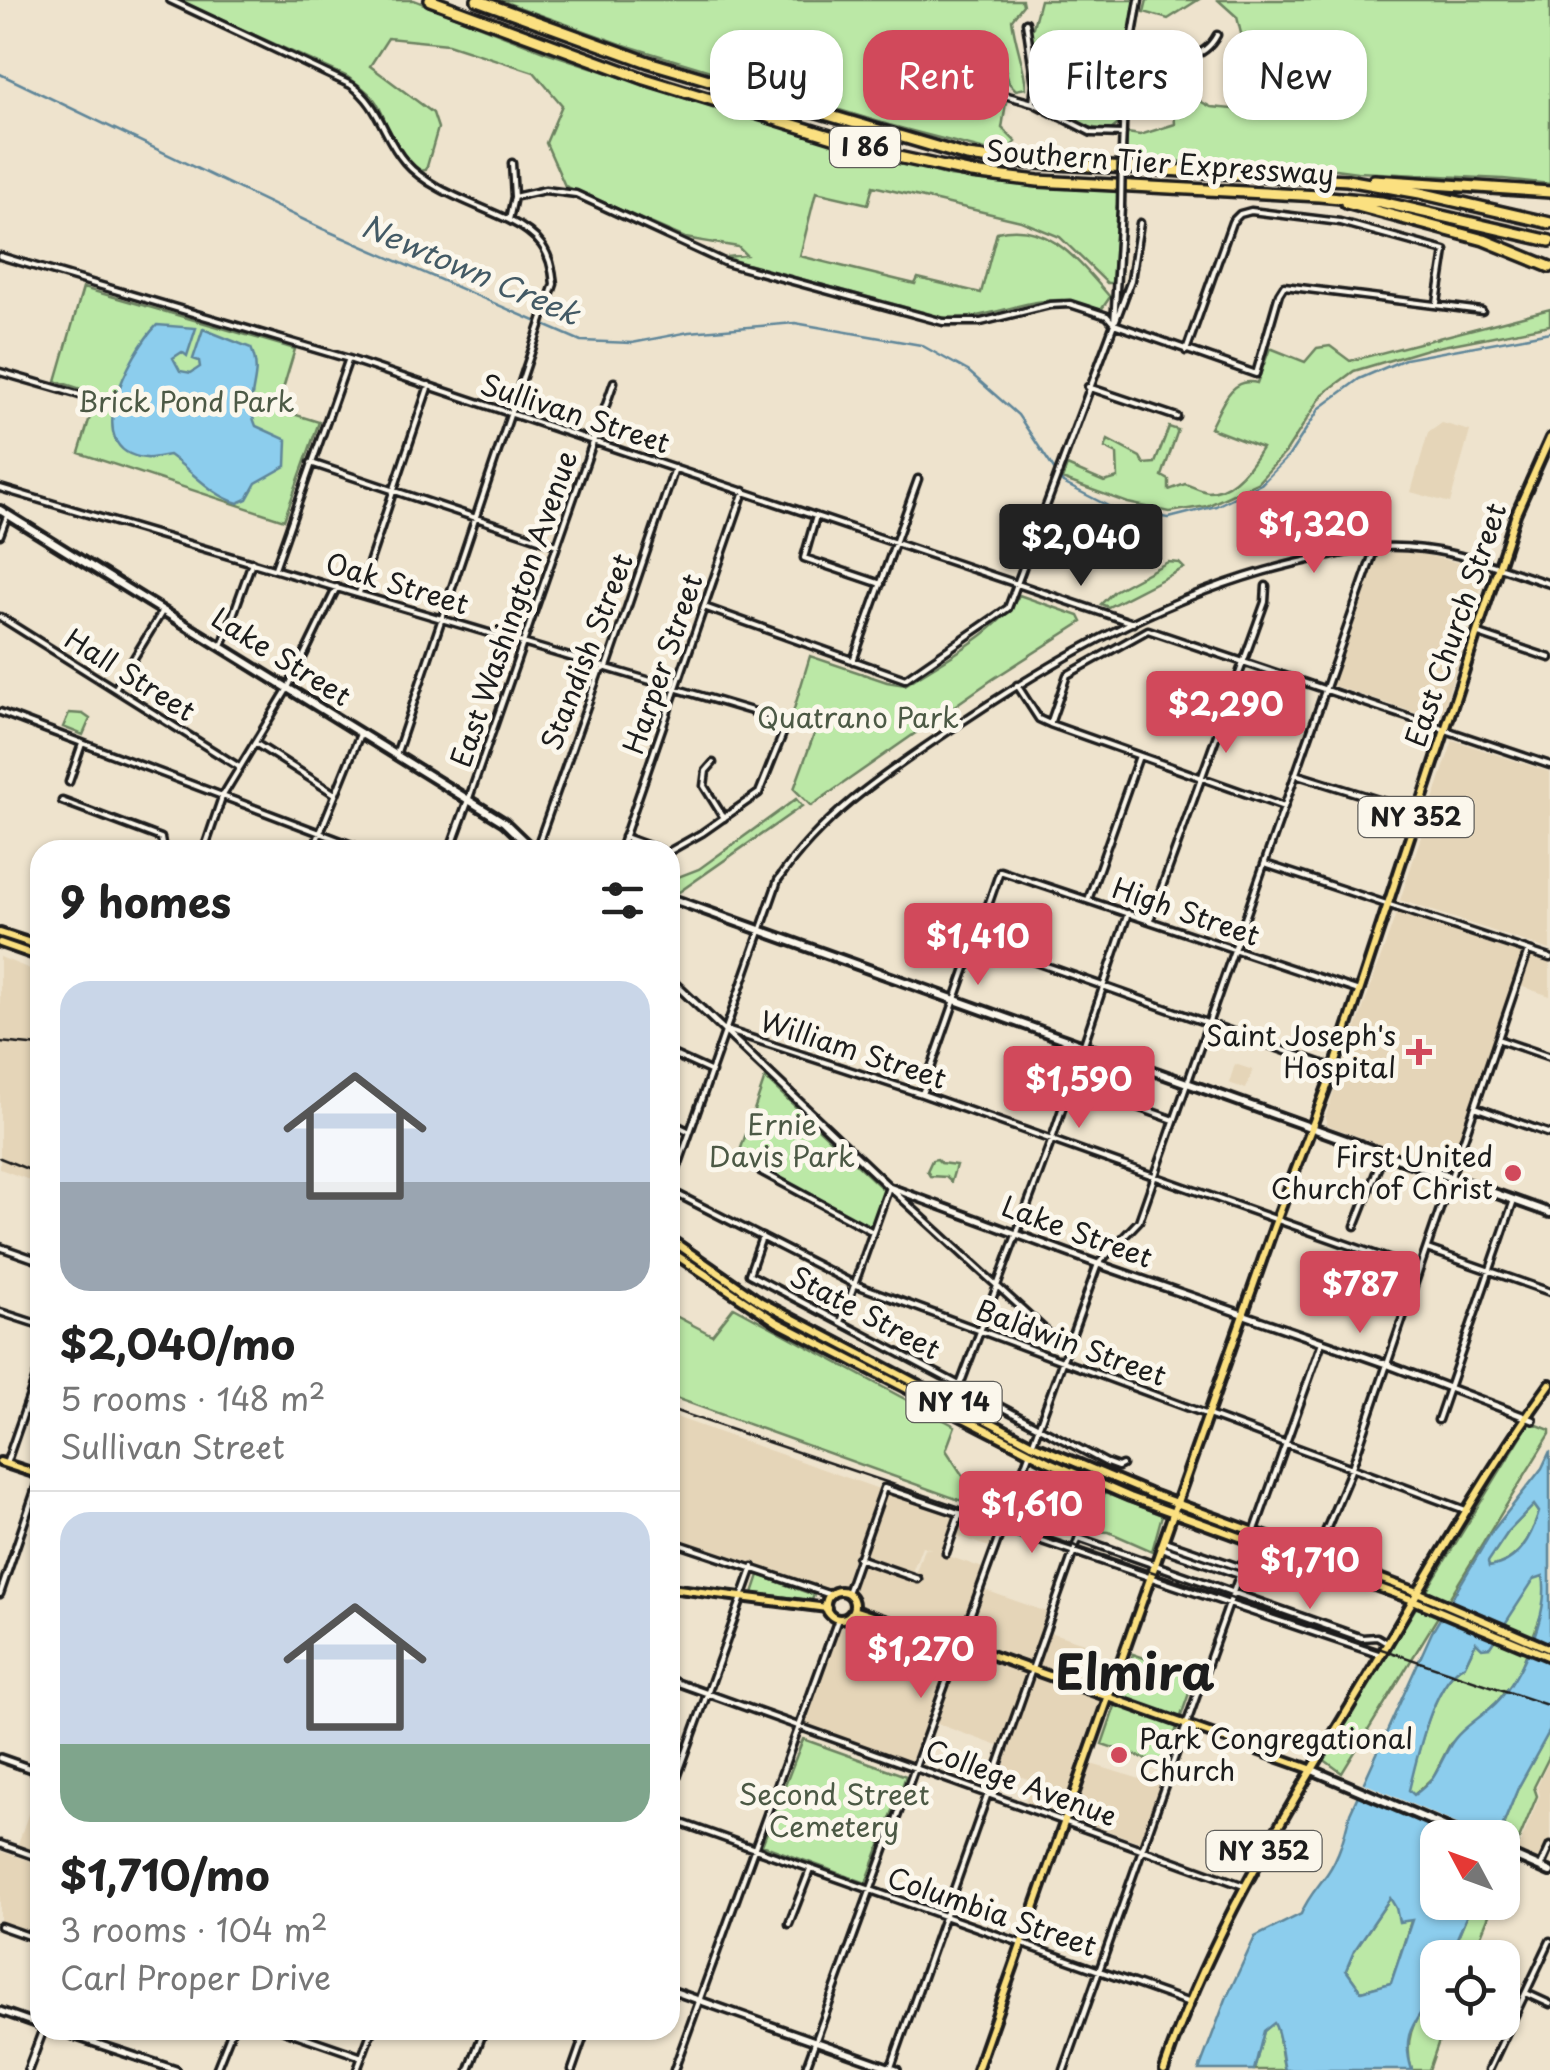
<!DOCTYPE html>
<html lang="en">
<head>
<meta charset="utf-8">
<style>
  :root { --surface:#fff; --page:#f6f6f6; --text:#222; --muted:#767676; --line:#e0e0e0; --accent:#d1495b }
  body { margin:0; font-family:"Playpen Sans",sans-serif; background:var(--page); color:var(--text); height:100vh; display:flex; flex-direction:column; font-size:38px; white-space:nowrap }
  * { box-sizing:border-box; margin:0 }
  p { font-size:32px; color:var(--muted) }
  .icon { flex:none; width:55px; height:55px; fill:none; stroke:currentColor; stroke-width:2; stroke-linecap:round; stroke-linejoin:round }
  .map { position:relative; flex:1; overflow:hidden }
  .details { position:absolute; left:30px; top:840px; width:650px; height:1200px; display:flex; flex-direction:column; background:var(--surface); border-radius:30px; box-shadow:0 2px 8px #0004 }
  .details>* { flex:none }
  .top-card { position:absolute; left:710px; top:30px; width:690px; height:90px; display:flex; gap:20px }
  .needle { width:65px; rotate:311deg }
  .controls { position:absolute; left:1420px; top:1820px; display:grid; gap:20px }
  .controls a { display:grid; place-items:center; width:100px; height:100px; border-radius:20px; background:var(--surface); box-shadow:0 2px 8px #0004; font-size:50px }
  .price { position:absolute; translate:-50% -85px; padding:0 22px; border-radius:10px; background:var(--accent); color:#fff; font-size:32px; line-height:65px; filter:drop-shadow(0 2px 5px #0008) }
  .price::after { content:''; position:absolute; left:50%; top:60px; width:30px; height:22px; margin-left:-15px; background:inherit; clip-path:polygon(0 0,100% 0,50% 100%) }
  .price.active { background:#222; color:#fff }
  ul { padding:0; list-style:none }
  li { display:grid; align-content:center; gap:20px; height:530px; padding:0 30px }
  li+li { border-top:2px solid var(--line) }
  li span { display:grid; place-items:center; height:310px; border-radius:30px; color:#555 }
  li>.icon { margin-inline-start:auto }
  span .icon { width:180px; height:180px; fill:#fffc; stroke-width:1 }
  li b { font-size:42px }
  h2 { display:flex; justify-content:space-between; align-items:center; height:120px; padding:0 30px; font-size:42px }
  .pill { padding:0 35px; border-radius:30px; background:var(--surface); box-shadow:0 2px 8px #0004; font-size:35px; line-height:90px }
  .pill.active { background:var(--accent); color:#fff }
  .map>svg:first-child { display:block }
  .built { fill:#e5d5b8 }
  .green { fill:#bbe8a6; stroke:#6c8261; stroke-width:2.5 }
  .water { fill:#8ccded; stroke:#5f8699; stroke-width:2.5; fill-rule:evenodd }
  .pier { fill:#eee3cd }
  .lines { fill:none; stroke-linecap:round; stroke-linejoin:round }
  .stream { stroke:#5f8699; stroke-width:2.5 }
  .minor-casing { stroke:#1c1c1c; stroke-width:11 }
  .tertiary-casing { stroke:#1c1c1c; stroke-width:12 }
  .secondary-casing { stroke:#1c1c1c; stroke-width:14 }
  .primary-casing { stroke:#1c1c1c; stroke-width:14 }
  .motorway-casing { stroke:#1c1c1c; stroke-width:16 }
  .minor { stroke:#fbf7ec; stroke-width:4 }
  .tertiary { stroke:#fbf7ec; stroke-width:5 }
  .secondary { stroke:#fbf7ec; stroke-width:6 }
  .primary { stroke:#fbe080; stroke-width:6 }
  .motorway { stroke:#fbe080; stroke-width:9 }
  .rail { stroke:#1c1c1c; stroke-width:2.5 }
  .minor-bridge-casing { stroke:#1c1c1c; stroke-width:11; stroke-linecap:butt }
  .minor-bridge { stroke:#fbf7ec; stroke-width:4 }
  .poi-dot { fill:#d1495b; stroke:#fbf7ec; stroke-width:4 }
  .labels { text-anchor:middle; stroke-width:10; stroke-linejoin:round; paint-order:stroke }
  .shield { fill:#fbf7ec; stroke:#5f5e5a; stroke-width:2.5 }
  .shield-label { font-size:25px; font-weight:bold; fill:#1c1c1c }
  .street-label { font-size:28px; fill:#1c1c1c; stroke:#fbf7ec }
  .park-label { font-size:28px; fill:#4c5945; stroke:#fbf7ec }
  .poi-label { font-size:28px; fill:#1c1c1c; stroke:#fbf7ec; text-anchor:end }
  .water-label { font-size:30px; font-style:italic; fill:#435a65; stroke:#fbf7ec }
  .town-label { font-size:48px; font-weight:bold; fill:#1c1c1c; stroke:#fbf7ec }
</style>
</head>
<body>
<div class="map">
<svg width="1550" height="2070" viewBox="0 0 1550 2070">
  <rect width="100%" height="100%" fill="#eee3cd"/>
  <filter id="ink" filterUnits="userSpaceOnUse"><feTurbulence type="fractalNoise" baseFrequency=".01" numOctaves="2"/><feDisplacementMap in="SourceGraphic" scale="20" xChannelSelector="R" yChannelSelector="G"/><feConvolveMatrix kernelMatrix="1 2 1 2 8 2 1 2 1" color-interpolation-filters="sRGB"/></filter>
  <g filter="url(#ink)">
    <path class="built" d="M1442,423L1470,431L1450,503L1411,492L1428,433Z
      M1396,552L1423,554L1460,563L1483,571L1485,575L1440,721L1331,685L1377,554Z
      M1453,740L1550,772V950L1400,900Z
      M1397,911L1550,964V996L1514,984L1448,1170L1327,1125L1325,1117Z
      M0,957L40,973V1184L0,1169Z
      M1235,1064L1253,1070L1246,1089L1229,1083Z
      M670,1415L995,1530L989,1547L955,1535L948,1556L983,1568L977,1587L1055,1615L1049,1632L1084,1643L1069,1688L1112,1706L1091,1764L1160,1785L1140,1842L1025,1802L1033,1781L1003,1770L1009,1750L927,1720L911,1763L806,1724L861,1558L915,1575L924,1548L932,1549L922,1546L912,1572L855,1551L844,1586L836,1584L828,1589L670,1535Z
      M1550,1758V1854L1547,1862L1517,1851L1540,1795L1537,1787Z
      M40,1779V1855L17,1847Z
      M0,1851L40,1864V1936L0,1922Z"/>
    <path class="green" d="M177,0H414L546,52L678,96L949,176L1050,188L1119,190L1112,283H1107L1060,237L1021,221L873,186L868,204L816,192L800,256L915,284L918,278L981,293L997,232C1048,219 1080,263 1110,297L1101,310C1089,307 1075,301 1062,300C1022,299 985,321 945,318L736,261L726,257L746,255L738,247L685,238L565,186L546,143L562,105L534,72L448,44L388,38L370,66L433,113L438,128L426,170L420,171C412,164 402,156 397,147C377,110 387,102 346,76Z
      M499,0H1022L1023,5L1012,19C1015,44 1024,63 1026,88L1016,90L1009,83L1004,62L985,53L974,41L952,58L945,88L1006,103L1002,128L1016,142L1009,148L995,145L989,151L889,125L621,44Z
      M1040,0H1135L1117,125L1110,131L1078,125L1037,102L1038,75L1029,28L1033,27Z
      M1147,0H1198L1168,19L1144,12Z
      M1218,0H1550V184L1503,179L1357,172L1306,165L1126,160L1127,133L1140,135L1175,124L1174,111L1136,93L1154,66C1185,72 1188,70 1198,100L1211,107L1232,109L1245,50L1237,17Z
      M83,288L295,349L277,409L319,422L284,520L79,453L97,394L56,381Z
      M1550,309V325L1427,349L1354,371L1323,394L1286,452L1257,483L1207,506L1170,512L1128,503L1062,479L1067,466L1104,482L1118,478L1117,454L1105,448L1108,440L1140,457L1144,464L1155,463L1169,427L1178,430L1162,476L1169,480V490L1185,484C1191,486 1201,491 1208,492C1232,492 1251,466 1262,448L1210,428C1221,408 1230,376 1257,383L1270,348L1305,362L1317,348L1330,346L1350,361Z
      M1168,562L1179,563L1184,568L1108,607L1101,604L1114,591Z
      M1019,595L1079,616L1082,622L993,679L811,806L794,789L816,729L791,719L810,656L887,682L905,685C938,663 1003,630 1019,595Z
      M69,713L83,714L90,719L83,735L63,727Z
      M796,799L802,806L679,892L670,889V880L699,869Z
      M765,1078L887,1193L873,1231L738,1157Z
      M937,1159L941,1163L956,1165L951,1182L946,1177L930,1176L927,1171L932,1160Z
      M734,1307L955,1426L946,1450L972,1490L1005,1502L1001,1515L670,1396V1313L712,1335Z
      M1530,1422L1550,1430V1434L1342,1773L1323,1759Z
      M1105,1493L1162,1515L1152,1551L1109,1532L1092,1531L1095,1521H1100L1096,1519L1097,1515L1102,1516V1512L1098,1511Z
      M1534,1505L1539,1512C1531,1538 1518,1562 1489,1567L1487,1562L1508,1532Z
      M759,1575L814,1595L812,1600L753,1593Z
      M1543,1576L1546,1588L1543,1610L1518,1676L1496,1703L1450,1744L1433,1777L1414,1795L1408,1790C1417,1759 1433,1679 1465,1665L1476,1642L1480,1643L1534,1578Z
      M1133,1654L1195,1676L1164,1765L1102,1744Z
      M1550,1730V1755L1534,1787L1537,1796L1515,1849H1511L1506,1859L1511,1862L1503,1883L1502,1838H1498L1518,1788Z
      M803,1739L906,1776L866,1883L762,1845Z
      M1391,1897L1396,1908L1412,1918L1391,1983L1361,1991L1346,1970L1354,1951Z
      M1472,1903H1494L1472,1957L1449,1958Z
      M1437,1980L1438,2022L1445,2023L1429,2070H1412C1400,2034 1422,2011 1437,1980Z
      M1274,2022C1281,2034 1280,2055 1285,2070H1254L1264,2031Z"/>
    <path class="water" d="M157,325L196,328L187,356L182,352L173,358L180,371L191,373L200,367L199,361L193,359L203,329L251,348C265,380 242,394 256,426L287,440L286,466L256,483L247,499L238,503C211,495 193,472 169,455C162,456 153,459 146,458C77,452 131,351 157,325Z
      M1550,1451V1730L1518,1788L1498,1837L1438,1838V1902L1472,1903L1449,1957L1438,1958C1437,1965 1439,1974 1437,1982C1426,2018 1397,2024 1412,2070H1285C1281,2055 1281,2034 1274,2023L1264,2031L1254,2070H1199L1226,1999L1255,1937L1301,1914C1307,1898 1317,1888 1327,1874C1340,1855 1345,1834 1350,1813L1432,1632L1491,1533L1542,1468ZM1534,1505L1539,1512C1531,1538 1519,1562 1489,1567L1488,1562L1508,1532ZM1543,1576C1550,1611 1521,1679 1496,1703C1482,1717 1459,1729 1450,1746C1437,1767 1437,1779 1414,1795L1409,1790C1417,1759 1433,1679 1465,1665L1476,1642L1482,1648L1490,1647L1534,1579ZM1390,1898L1396,1908L1399,1922L1412,1920L1391,1983L1361,1991L1346,1970L1354,1951Z"/>
    <path class="pier" d="M1359,1781L1487,1837H1455L1354,1793Z"/>
    <g class="lines">
      <path class="stream" d="M0,74L323,229L581,341L632,343L689,332L795,323L921,345L968,371L1018,415L1063,483L1118,511L1169,518L1216,506L1261,484L1288,457L1320,408L1359,379L1405,359L1550,332"/>
      <defs>
        <path id="minor" d="M170,0L351,85C380,105 383,137 405,162C429,190 476,204 509,220
          M1026,22L1035,84L1033,103
          M1129,59C1161,59 1200,68 1217,35
          M950,80L1033,103L1092,133L1123,134
          M1122,151L1125,81L1139,0
          M514,197L545,190L576,194L726,263L943,322H981L1050,305L1070,304L1107,316L1114,324L1256,374L1279,294L1284,286L1482,311
          M0,256L349,359L1133,623
          M1116,320L1131,280L1140,223
          M1186,351L1232,222L1240,214L1251,211L1340,222L1445,251L1437,303
          M0,372L90,398
          M1088,387L1177,417
          M311,463L557,545
          M0,488L782,720L784,731L759,793L702,833L670,851
          M816,516L804,558L881,584
          M0,535L7,516
          M275,568L348,361
          M359,593L429,385
          M704,607L905,679L1008,608L1114,324L1121,208
          M0,617L239,767
          M1479,634L1550,658
          M222,646L252,562
          M853,661L918,479
          M1017,685L1039,719L1050,724L1284,807
          M115,689L162,612
          M0,712L365,850
          M1050,724L1067,675L1148,630L1550,765
          M255,743L335,794
          M396,755L554,284C551,250 539,235 509,220L514,197L512,163
          M713,763L706,771L704,786L724,818
          M1298,775L1417,812
          M69,782L82,744
          M62,801L161,838L163,850
          M468,801L614,382
          M624,837L660,850
          M204,850L222,797L288,688L337,587
          M313,850L360,734
          M536,850L599,672L607,667L675,468
          M620,850L744,491
          M1265,864L1550,958
          M1088,900L1139,756
          M1150,920L1265,602L1266,586
          M976,941L1334,1068
          M726,1030L922,1094L1419,1270
          M1500,1040L1550,1057
          M670,1053L712,1072
          M1071,1083L1174,1120
          M922,1094L1000,871L1359,991
          M1475,1107L1550,1134
          M670,1122L690,1132
          M738,1159L873,1232
          M670,1189L778,880C820,818 880,777 941,736C1059,655 1187,582 1329,556C1346,553 1364,548 1381,547C1441,544 1494,566 1550,584
          M671,1191L854,1284L1468,1511
          M1355,1226L1383,1155
          M762,1237L749,1274L1107,1463L1118,1467L1122,1465
          M0,1247L40,1261
          M1427,1249L1550,1292
          M0,1312L40,1325
          M841,1322L889,1187L1066,1349
          M960,1385L1052,1139L1128,913
          M1438,1420L1514,1200
          M1032,1445L1098,1264L1139,1221L1375,548
          M6,1464L40,1366
          M1255,1530L1322,1342
          M1079,1538L1362,1638L1377,1637L1387,1643
          M670,1541L831,1595
          M1164,1541L1239,1567
          M1161,1548L1237,1574
          M946,1553L960,1513
          M1316,1554L1350,1473L1528,951
          M858,1558L918,1579
          M847,1593L884,1488L1381,1655
          M0,1594L40,1476
          M670,1680L1244,1886
          M670,1797L753,1567
          M670,1819L1187,2002
          M0,1844L40,1858
          M1540,1868L1550,1846
          M789,1924L810,1870
          M0,1926L40,1940
          M1526,1993L1550,2004
          M284,2030L362,2057
          M216,2070L232,2030
          M357,2070L372,2030
          M469,2070L484,2030
          M572,2070L586,2030
          M674,2070L838,1619
          M805,2070L1029,1454
          M890,2070L1093,1497
          M1064,2070L1252,1539
          M1489,2070L1550,1941"/>
        <path id="tertiary" d="M450,850L468,801
          M670,979L889,1187L1098,1264L1386,1364L1533,1420
          M0,1758L40,1772
          M670,1990L897,2070
          M0,2011L40,2025
          M56,2030L176,2070
          M28,2070L43,2030"/>
        <path id="secondary" d="M0,510L504,822L533,850
          M670,898L1550,1213
          M1310,1769L1471,1838
          M1502,1851L1550,1872"/>
        <path id="primary" d="M0,933L40,946
          M0,943L40,957
          M670,1239L761,1302L1032,1444L1149,1493L1417,1592L1550,1649
          M670,1251L777,1322L1049,1462L1130,1497L1413,1600L1550,1657
          M0,1462L40,1475
          M670,1588L827,1608
          M826 1605a14 14 0 1 1 28 0a14 14 0 1 1-28 0Z
          M853,1610L974,1649L1310,1769
          M977,2070L1274,1227L1334,1068L1516,514L1550,438
          M1164,2070C1211,1930 1290,1806 1366,1680C1425,1581 1482,1478 1550,1384"/>
        <path id="motorway" d="M430,0L645,79L898,157L972,173L1038,181L1319,196L1381,202L1550,241
          M477,0L648,62L967,156L1018,162L1347,180L1420,193L1550,223
          M1374,180L1550,192
          M1346,203L1484,240L1550,267"/>
      </defs>
      <use href="#minor" class="minor-casing"/>
      <use href="#tertiary" class="tertiary-casing"/>
      <use href="#secondary" class="secondary-casing"/>
      <use href="#primary" class="primary-casing"/>
      <use href="#motorway" class="motorway-casing"/>
      <use href="#minor" class="minor"/>
      <use href="#tertiary" class="tertiary"/>
      <use href="#secondary" class="secondary"/>
      <use href="#primary" class="primary"/>
      <use href="#motorway" class="motorway"/>
      <path class="rail" d="M0,1042L40,1046
        M0,1158L40,1174
        M670,1409L1550,1706"/>
      <defs>
        <path id="minor-bridge" d="M1121,208L1122,151"/>
      </defs>
      <use href="#minor-bridge" class="minor-bridge-casing"/>
      <use href="#minor-bridge" class="minor-bridge"/>
    </g>
  </g>
  <g class="poi-dot">
    <path d="M1414 1037h10v10h10v10h-10v10h-10v-10h-10v-10h10z"/>
    <circle cx="1513" cy="1173" r="10"/>
    <circle cx="1119" cy="1755" r="10"/>
  </g>
  <g class="labels">
    <g class="shield">
      <rect x="830" y="127" width="70" height="40" rx="8"/>
      <rect x="1358.5" y="797" width="115" height="40" rx="8"/>
      <rect x="906.5" y="1382" width="95" height="40" rx="8"/>
      <rect x="1206.5" y="1831" width="115" height="40" rx="8"/>
    </g>
    <g class="shield-label">
      <text x="865" y="156">I 86</text>
      <text x="1416" y="826">NY 352</text>
      <text x="954" y="1411">NY 14</text>
      <text x="1264" y="1860">NY 352</text>
    </g>
    <g class="street-label">
      <text transform="translate(1160 163) rotate(4)" y="10">Southern Tier Expressway</text>
      <text transform="translate(575 414) rotate(18)" y="10">Sullivan Street</text>
      <text transform="translate(397 584) rotate(17)" y="10">Oak Street</text>
      <text transform="translate(514 609) rotate(-71)" y="10">East Washington Avenue</text>
      <text transform="translate(1456 625) rotate(-71)" y="10">East Church Street</text>
      <text transform="translate(587 652) rotate(-69)" y="10">Standish Street</text>
      <text transform="translate(281 657) rotate(32)" y="10">Lake Street</text>
      <text transform="translate(663 664) rotate(-71)" y="10">Harper Street</text>
      <text transform="translate(130 675) rotate(32)" y="10">Hall Street</text>
      <text transform="translate(1186 912) rotate(19)" y="10">High Street</text>
      <text transform="translate(853 1050) rotate(18)" y="10">William Street</text>
      <text transform="translate(1077 1232) rotate(20)" y="10">Lake Street</text>
      <text transform="translate(865 1313) rotate(28)" y="10">State Street</text>
      <text transform="translate(1071 1343) rotate(20)" y="10">Baldwin Street</text>
      <text transform="translate(1021 1783) rotate(20)" y="10">College Avenue</text>
      <text transform="translate(992 1912) rotate(19)" y="10">Columbia Street</text>
    </g>
    <g class="park-label">
      <text x="186" y="412">Brick Pond Park</text>
      <text x="858" y="728">Quatrano Park</text>
      <text x="782" y="1135">Ernie<tspan x="782" dy="32">Davis Park</tspan></text>
      <text x="834" y="1805">Second Street<tspan x="834" dy="32">Cemetery</tspan></text>
    </g>
    <g class="poi-label">
      <text x="1396" y="1046">Saint Joseph's<tspan x="1396" dy="32">Hospital</tspan></text>
      <text x="1493" y="1167">First United<tspan x="1493" dy="32">Church of Christ</tspan></text>
      <text x="1139" y="1749" text-anchor="start">Park Congregational<tspan x="1139" dy="32">Church</tspan></text>
    </g>
    <g class="water-label">
      <text transform="translate(470 271) rotate(23)" y="10">Newtown Creek</text>
    </g>
    <g class="town-label">
      <text x="1135" y="1690">Elmira</text>
    </g>
  </g>
</svg>
<div class="controls">
<a><svg class="needle" viewBox="-14 -14 28 28"><path d="M0-13l5 13h-10z" fill="#e53935"/><path d="M0 13l5-13h-10z" fill="#767676"/></svg></a>
<a><svg class="icon" aria-label="locate" viewBox="0 0 24 24"><circle cx="12" cy="12" r="6"/><path d="M12 2v4M12 18v4M2 12h4M18 12h4"/></svg></a>
</div>
<b class="price" style="left:1314px;top:576px">$1,320</b>
<b class="price active" style="left:1081px;top:589px">$2,040</b>
<b class="price" style="left:1226px;top:756px">$2,290</b>
<b class="price" style="left:978px;top:988px">$1,410</b>
<b class="price" style="left:1079px;top:1131px">$1,590</b>
<b class="price" style="left:1360px;top:1336px">$787</b>
<b class="price" style="left:1032px;top:1556px">$1,610</b>
<b class="price" style="left:1310px;top:1612px">$1,710</b>
<b class="price" style="left:921px;top:1701px">$1,270</b>
<div class="top-card">
<a class="pill">Buy</a>
<a class="pill active">Rent</a>
<a class="pill">Filters</a>
<a class="pill">New</a>
</div>
<section class="details">
<h2>9 homes<svg class="icon" aria-label="filters" viewBox="0 0 24 24"><path d="M4 7h16M4 17h16"/><circle cx="9" cy="7" r="2"/><circle cx="15" cy="17" r="2"/></svg></h2>
<ul>
<li><span style="background:linear-gradient(#c9d6e8 65%,#9aa5b1 0)"><svg class="icon" aria-label="home" viewBox="0 0 24 24"><path d="M3 11l9-7 9 7M6 9v11h12V9"/></svg></span><div><b>$2,040/mo</b><p>5 rooms · 148 m²</p><p>Sullivan Street</p></div></li>
<li><span style="background:linear-gradient(#c9d6e8 75%,#7fa58c 0)"><svg class="icon" aria-label="home" viewBox="0 0 24 24"><path d="M3 11l9-7 9 7M6 9v11h12V9"/></svg></span><div><b>$1,710/mo</b><p>3 rooms · 104 m²</p><p>Carl Proper Drive</p></div></li>
</ul>
</section>
</div>
</body>
</html>
